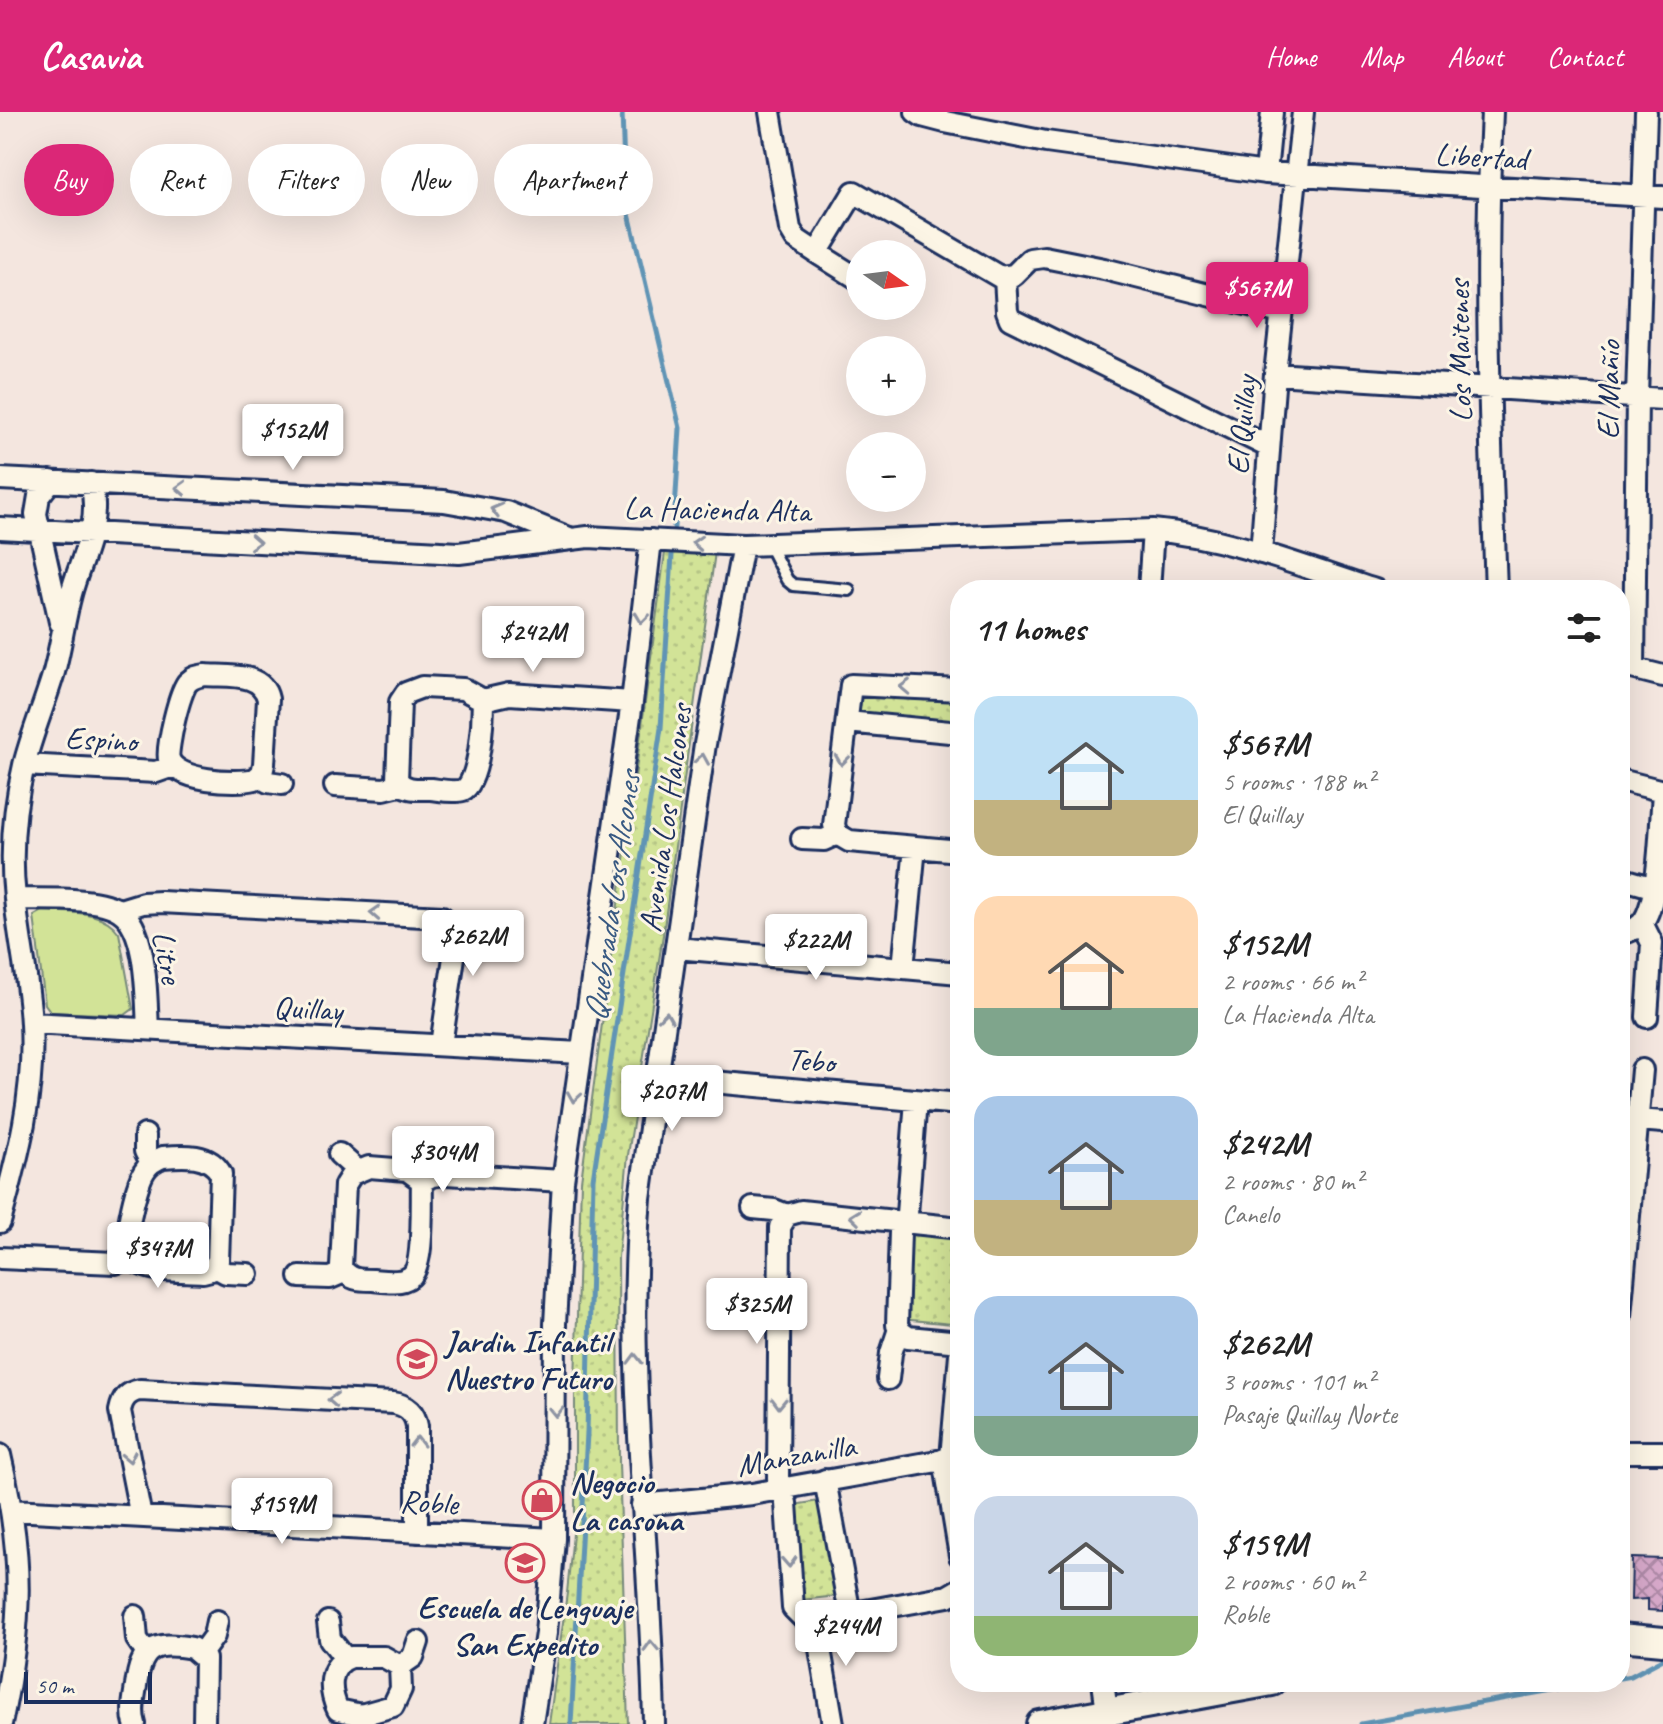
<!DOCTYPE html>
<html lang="en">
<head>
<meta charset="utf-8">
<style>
  :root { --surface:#fff; --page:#f6f6f6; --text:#222; --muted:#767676; --accent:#db2777 }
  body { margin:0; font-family:Caveat,sans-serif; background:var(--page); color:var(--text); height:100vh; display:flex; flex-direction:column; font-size:30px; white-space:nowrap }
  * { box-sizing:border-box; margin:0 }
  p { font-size:26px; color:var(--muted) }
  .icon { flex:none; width:44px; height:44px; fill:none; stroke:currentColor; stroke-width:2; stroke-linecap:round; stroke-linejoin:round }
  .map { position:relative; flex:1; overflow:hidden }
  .panel { position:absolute; left:950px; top:468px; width:680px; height:1112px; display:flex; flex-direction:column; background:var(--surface); border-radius:32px; box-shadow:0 8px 32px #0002 }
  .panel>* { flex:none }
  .banner { position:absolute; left:24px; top:32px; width:760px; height:72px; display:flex; gap:16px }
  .needle { width:52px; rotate:104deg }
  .controls { position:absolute; left:846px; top:128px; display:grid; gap:16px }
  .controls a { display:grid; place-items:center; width:80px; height:80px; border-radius:50%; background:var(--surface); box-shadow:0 8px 32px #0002; font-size:40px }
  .scale { position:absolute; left:24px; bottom:20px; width:128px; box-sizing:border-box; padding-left:8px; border:4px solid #1b2f5e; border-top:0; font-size:22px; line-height:28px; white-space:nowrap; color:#1b2f5e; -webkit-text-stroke:6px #fcf5e5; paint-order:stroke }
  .price { position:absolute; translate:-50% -68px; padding:0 18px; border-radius:8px; background:#fff; color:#222; font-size:26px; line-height:52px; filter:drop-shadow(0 2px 4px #0008) }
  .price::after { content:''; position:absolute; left:50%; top:48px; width:24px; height:18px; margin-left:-12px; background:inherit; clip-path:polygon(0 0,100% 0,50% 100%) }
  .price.active { background:var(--accent); color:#fff }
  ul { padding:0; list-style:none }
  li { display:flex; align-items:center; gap:24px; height:200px; padding:0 24px }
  li span { display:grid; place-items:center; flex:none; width:224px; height:160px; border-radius:24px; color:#555 }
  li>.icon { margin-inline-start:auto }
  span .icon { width:96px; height:96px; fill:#fffc; stroke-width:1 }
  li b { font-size:34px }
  h2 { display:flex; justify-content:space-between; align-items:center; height:96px; padding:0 24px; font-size:34px }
  .chip { padding:0 28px; border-radius:36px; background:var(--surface); box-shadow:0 8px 32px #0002; font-size:28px; line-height:72px }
  .chip.active { background:var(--accent); color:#fff }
  header { display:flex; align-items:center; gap:48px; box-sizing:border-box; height:112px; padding:0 40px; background:var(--accent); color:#fff }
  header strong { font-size:38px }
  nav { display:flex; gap:44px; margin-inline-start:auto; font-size:28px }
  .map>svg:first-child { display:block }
  .grass { fill:url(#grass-dots); stroke:#76897a; stroke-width:2 }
  .green { fill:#d2e397; stroke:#76897a; stroke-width:2 }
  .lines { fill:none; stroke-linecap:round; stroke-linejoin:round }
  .stream { stroke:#6094b5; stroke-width:5 }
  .building { fill:url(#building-cross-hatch); stroke:#1b2f5e; stroke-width:2 }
  .service-casing { stroke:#1b2f5e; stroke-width:16 }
  .minor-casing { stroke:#1b2f5e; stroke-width:26 }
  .tertiary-casing { stroke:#1b2f5e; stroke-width:32 }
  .service { stroke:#fcf5e5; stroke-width:10 }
  .minor { stroke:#fcf5e5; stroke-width:20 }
  .tertiary { stroke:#fcf5e5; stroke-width:26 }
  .oneway { stroke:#8c92a2 }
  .labels { text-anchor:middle; stroke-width:6; stroke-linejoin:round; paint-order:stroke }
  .street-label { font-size:32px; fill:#1b2f5e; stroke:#fcf5e5 }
  .poi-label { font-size:32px; font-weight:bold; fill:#1b2f5e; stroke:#fcf5e5; text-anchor:start }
  .water-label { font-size:34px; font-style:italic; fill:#385982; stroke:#fcf5e5 }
</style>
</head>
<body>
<header>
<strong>Casavia</strong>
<nav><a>Home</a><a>Map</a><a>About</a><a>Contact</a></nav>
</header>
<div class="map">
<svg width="1663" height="1612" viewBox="0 0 1663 1612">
  <defs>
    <pattern id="grass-dots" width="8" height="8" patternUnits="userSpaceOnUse" patternTransform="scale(2)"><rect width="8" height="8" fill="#d2e397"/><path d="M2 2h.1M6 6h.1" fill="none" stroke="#b4c385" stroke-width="1.8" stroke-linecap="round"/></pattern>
    <pattern id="building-cross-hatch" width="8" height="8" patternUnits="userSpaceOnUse" patternTransform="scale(2)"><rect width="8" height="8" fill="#d6a8c9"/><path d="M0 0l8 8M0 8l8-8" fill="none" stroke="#ad89a6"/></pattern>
  </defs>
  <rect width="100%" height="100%" fill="#f4e6df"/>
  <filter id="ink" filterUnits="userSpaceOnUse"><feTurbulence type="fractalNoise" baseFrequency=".0125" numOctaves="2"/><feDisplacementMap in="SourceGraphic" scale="16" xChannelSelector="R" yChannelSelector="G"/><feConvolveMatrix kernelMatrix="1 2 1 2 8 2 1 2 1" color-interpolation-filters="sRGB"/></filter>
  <g filter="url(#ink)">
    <path class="grass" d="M666,433L715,440L663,823L628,1043L618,1145L619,1351L628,1612H549L567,1481L575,1402V1272L581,1069Z
      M856,576L960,583V616L854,608Z
      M1620,772L1631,774L1629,816L1620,815Z
      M909,1115L960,1120L952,1212L901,1207Z
      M826,1388L837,1484L802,1488L793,1393Z"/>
    <path class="green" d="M43,799C70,801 103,797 119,821L133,897L125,903L51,900L45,892L34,804Z"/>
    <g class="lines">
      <path class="stream" d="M622,0L625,85L680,316L674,415
        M1620,1566L1631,1564L1663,1547
        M571,1612L587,1321L593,1067L661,616L672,443
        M1361,1612L1597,1570"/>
    </g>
    <path class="building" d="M1632,1446L1663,1447V1499L1648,1498V1487L1631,1488Z"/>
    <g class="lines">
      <defs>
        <path id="service" d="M768,431L787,468L793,473L849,478"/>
        <path id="minor" d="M770,0L790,117L796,127L817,141
          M916,0L922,4L945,10L1046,30L1266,61L1663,85
          M1492,0C1484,159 1490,319 1496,478
          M1266,61L1272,0
          M1005,166L1007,199L1010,207L1269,335
          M860,168L817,141L854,80L1000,165L1014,163L1030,147L1044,145L1104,157L1281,201
          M1275,262L1663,287
          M0,367L444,389L506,400L569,426
          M51,369L39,384L36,402L60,510
          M0,416L459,441L588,425L743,433L1153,418C1229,425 1303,455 1375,478
          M1261,441L1275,262L1303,0
          M1149,478L1153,418
          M1620,553L1663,564
          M1634,556L1637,285L1646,0
          M205,563C227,565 262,559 268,587L264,652L262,661L255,667C236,672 176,669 169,647C166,637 180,577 188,570C193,565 198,564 205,563Z
          M422,575L463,577L483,588C483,606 480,671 463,678C454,681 440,678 431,677C419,677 405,679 397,668L400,590L406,581Z
          M483,588L509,582L632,590
          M847,610L960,621
          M24,653L156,660L173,654
          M259,664L268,670L282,672
          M1620,668L1663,679
          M335,674L384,677L400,673
          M837,722L834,713L851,573L960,578
          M837,722L849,729L960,739
          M802,727L824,728L837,722
          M1620,766L1655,776
          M15,787C41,788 98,784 120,799C148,817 146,887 148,917
          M120,798L143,791L161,790L442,805L454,815L457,825L441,933
          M1642,811L1652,831L1647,905
          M1620,822C1628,820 1636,817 1642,811C1660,790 1660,711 1663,682
          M676,836L960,861
          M903,856L915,735
          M31,911L580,941
          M657,965L960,992
          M916,988L907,1102L900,1120L897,1213L901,1220L908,1225L960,1230
          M1638,1008L1663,1010
          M145,1023V1039L151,1051
          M339,1042L357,1058
          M163,1045C184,1043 210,1041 221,1062L218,1149L211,1158L203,1160C182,1158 144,1162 130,1144C121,1133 136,1073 144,1060C148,1052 155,1048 163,1045Z
          M369,1055L407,1058L422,1069C421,1088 425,1155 410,1165C400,1172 384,1169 373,1168C359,1168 349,1168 341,1155L345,1073L352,1062Z
          M422,1069L432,1064L446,1062L563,1069
          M753,1096L774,1098L787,1103L801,1099L960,1116
          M787,1103L780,1115L778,1366L786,1391L793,1496L804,1507L815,1508L948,1484L960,1477
          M0,1110C18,1044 35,982 31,912C29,870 19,828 15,786C10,742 14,695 24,653C32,621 45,591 54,560C61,534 64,508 71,482C81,445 102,411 91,371
          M0,1146L115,1151L131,1146
          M215,1155L226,1161L248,1162
          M300,1165L330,1166L344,1160
          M1620,1204L1642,958
          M888,1267L891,1241L899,1217
          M1620,1340H1663
          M0,1343C24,1445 23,1510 1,1612
          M951,1346L960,1242
          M944,1347L960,1444
          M825,1368L850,1502
          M642,1393L752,1382L960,1345
          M13,1398L554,1427
          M141,1405L120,1299C122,1287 128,1280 140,1278L393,1291C407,1293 415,1301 417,1314V1420
          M135,1504L137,1527L146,1540
          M815,1508L833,1612
          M328,1510L330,1527L345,1546
          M201,1542L214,1524L217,1509
          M351,1545H384L400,1554L401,1577L393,1594L361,1603L338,1598C329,1579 327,1553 351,1545Z
          M400,1554L413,1545L418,1530
          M1103,1570L1107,1600
          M135,1612C131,1600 134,1587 136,1574C141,1535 154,1529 192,1536L205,1547L204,1612
          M532,1612L546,1521L554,1427L555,1212L563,1069L632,590L651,428
          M654,1612C651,1436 625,1262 640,1086L705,632L743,433"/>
        <path id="tertiary" d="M1620,1525L1663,1529
          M1040,1612L1272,1570"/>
      </defs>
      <use href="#service" class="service-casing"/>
      <use href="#minor" class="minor-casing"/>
      <use href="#tertiary" class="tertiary-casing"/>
      <use href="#service" class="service"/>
      <use href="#minor" class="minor"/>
      <use href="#tertiary" class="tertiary"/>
    </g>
    <defs><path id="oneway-chevron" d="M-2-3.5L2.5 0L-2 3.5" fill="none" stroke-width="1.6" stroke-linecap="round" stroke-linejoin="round" transform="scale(2)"/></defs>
    <g class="oneway">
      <use href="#oneway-chevron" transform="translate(181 376) rotate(-177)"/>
      <use href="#oneway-chevron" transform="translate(496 398) rotate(-165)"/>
      <use href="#oneway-chevron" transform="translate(255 430) rotate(3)"/>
      <use href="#oneway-chevron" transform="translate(697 431) rotate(-177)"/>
      <use href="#oneway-chevron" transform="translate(642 506) rotate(97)"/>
      <use href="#oneway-chevron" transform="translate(905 575) rotate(-178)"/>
      <use href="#oneway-chevron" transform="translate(702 647) rotate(-81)"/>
      <use href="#oneway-chevron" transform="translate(842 648) rotate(97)"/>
      <use href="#oneway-chevron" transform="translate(375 801) rotate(-177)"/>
      <use href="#oneway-chevron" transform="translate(666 905) rotate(-82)"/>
      <use href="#oneway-chevron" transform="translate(574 985) rotate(99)"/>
      <use href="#oneway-chevron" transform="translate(855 1105) rotate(-174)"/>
      <use href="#oneway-chevron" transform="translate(635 1247) rotate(-91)"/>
      <use href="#oneway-chevron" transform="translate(333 1288) rotate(-177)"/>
      <use href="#oneway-chevron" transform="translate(779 1291) rotate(91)"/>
      <use href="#oneway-chevron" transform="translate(556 1300) rotate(89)"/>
      <use href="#oneway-chevron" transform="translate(417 1330) rotate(-90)"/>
      <use href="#oneway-chevron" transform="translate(129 1345) rotate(78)"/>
      <use href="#oneway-chevron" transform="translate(789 1450) rotate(87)"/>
      <use href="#oneway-chevron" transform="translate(651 1534) rotate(-92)"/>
    </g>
  </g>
  <defs>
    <symbol id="school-ring" viewBox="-11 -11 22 22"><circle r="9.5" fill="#fcf5e5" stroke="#d1495b" stroke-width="1.5"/><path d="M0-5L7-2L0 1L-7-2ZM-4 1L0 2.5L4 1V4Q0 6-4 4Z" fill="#d1495b"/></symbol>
    <symbol id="shop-ring" viewBox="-11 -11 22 22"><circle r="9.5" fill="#fcf5e5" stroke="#d1495b" stroke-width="1.5"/><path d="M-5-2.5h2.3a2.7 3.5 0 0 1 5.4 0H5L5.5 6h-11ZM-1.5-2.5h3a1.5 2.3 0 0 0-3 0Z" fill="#d1495b"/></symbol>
  </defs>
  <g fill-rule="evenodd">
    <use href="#school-ring" x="395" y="1225" width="44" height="44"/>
    <use href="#shop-ring" x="520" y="1366" width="44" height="44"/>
    <use href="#school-ring" x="503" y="1429" width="44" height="44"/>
  </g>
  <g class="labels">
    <g class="street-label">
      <text transform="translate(1481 44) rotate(3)" y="11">Libertad</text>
      <text transform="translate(1459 239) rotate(-91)" y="11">Los Maitenes</text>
      <text transform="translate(1608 278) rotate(-89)" y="11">El Mañío</text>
      <text transform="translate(1241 313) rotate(-85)" y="11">El Quillay</text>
      <text transform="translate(717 397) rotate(1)" y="11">La Hacienda Alta</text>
      <text transform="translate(101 627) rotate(3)" y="11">Espino</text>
      <text transform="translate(665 706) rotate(-82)" y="11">Avenida Los Halcones</text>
      <text transform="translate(168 845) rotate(79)" y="11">Litre</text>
      <text transform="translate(308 896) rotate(3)" y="11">Quillay</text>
      <text transform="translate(811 948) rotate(5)" y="11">Tebo</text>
      <text transform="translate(796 1343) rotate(-10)" y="11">Manzanilla</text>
      <text transform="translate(429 1390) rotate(3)" y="11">Roble</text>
    </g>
    <g class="poi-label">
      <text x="445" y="1240">Jardin Infantil<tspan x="445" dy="37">Nuestro Futuro</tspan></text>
      <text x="570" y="1381">Negocio<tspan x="570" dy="37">La casona</tspan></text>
      <text x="525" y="1506" text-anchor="middle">Escuela de Lenguaje<tspan x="525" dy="37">San Expedito</tspan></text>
    </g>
    <g class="water-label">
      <text transform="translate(611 785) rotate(-82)" y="12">Quebrada Los Alcones</text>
    </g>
  </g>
</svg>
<div class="controls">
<a><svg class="needle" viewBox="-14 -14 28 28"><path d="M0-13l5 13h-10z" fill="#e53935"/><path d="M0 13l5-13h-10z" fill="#767676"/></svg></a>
<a>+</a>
<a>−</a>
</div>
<div class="scale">50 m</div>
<b class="price active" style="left:1257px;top:218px">$567M</b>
<b class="price" style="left:293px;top:360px">$152M</b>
<b class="price" style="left:533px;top:562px">$242M</b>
<b class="price" style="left:473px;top:866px">$262M</b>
<b class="price" style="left:816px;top:870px">$222M</b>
<b class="price" style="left:672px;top:1021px">$207M</b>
<b class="price" style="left:443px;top:1082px">$304M</b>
<b class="price" style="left:158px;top:1178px">$347M</b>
<b class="price" style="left:757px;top:1234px">$325M</b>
<b class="price" style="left:282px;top:1434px">$159M</b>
<b class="price" style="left:846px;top:1556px">$244M</b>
<div class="banner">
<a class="chip active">Buy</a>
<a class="chip">Rent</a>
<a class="chip">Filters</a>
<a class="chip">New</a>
<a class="chip">Apartment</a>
</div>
<section class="panel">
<h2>11 homes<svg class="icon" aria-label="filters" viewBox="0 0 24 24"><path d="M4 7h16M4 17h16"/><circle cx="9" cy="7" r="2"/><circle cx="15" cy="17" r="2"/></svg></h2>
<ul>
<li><span style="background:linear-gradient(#bfe0f5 65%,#c2b280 0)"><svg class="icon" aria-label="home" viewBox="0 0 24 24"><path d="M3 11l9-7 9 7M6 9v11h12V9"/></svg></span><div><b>$567M</b><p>5 rooms · 188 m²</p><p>El Quillay</p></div></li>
<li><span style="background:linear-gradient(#ffd9b3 70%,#7fa58c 0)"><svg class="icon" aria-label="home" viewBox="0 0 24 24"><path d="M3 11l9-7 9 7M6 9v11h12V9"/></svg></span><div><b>$152M</b><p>2 rooms · 66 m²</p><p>La Hacienda Alta</p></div></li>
<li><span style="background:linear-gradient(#a9c7e8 65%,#c2b280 0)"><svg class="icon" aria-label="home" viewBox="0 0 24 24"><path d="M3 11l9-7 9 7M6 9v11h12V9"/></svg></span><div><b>$242M</b><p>2 rooms · 80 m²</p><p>Canelo</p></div></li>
<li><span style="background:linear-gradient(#a9c7e8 75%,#7fa58c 0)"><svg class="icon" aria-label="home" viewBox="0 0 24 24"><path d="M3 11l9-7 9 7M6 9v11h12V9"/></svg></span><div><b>$262M</b><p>3 rooms · 101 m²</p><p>Pasaje Quillay Norte</p></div></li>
<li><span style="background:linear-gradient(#c9d6e8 75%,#8fb573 0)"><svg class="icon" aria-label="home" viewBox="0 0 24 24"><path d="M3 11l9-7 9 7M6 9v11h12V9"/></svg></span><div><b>$159M</b><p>2 rooms · 60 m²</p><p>Roble</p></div></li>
</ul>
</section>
</div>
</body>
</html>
